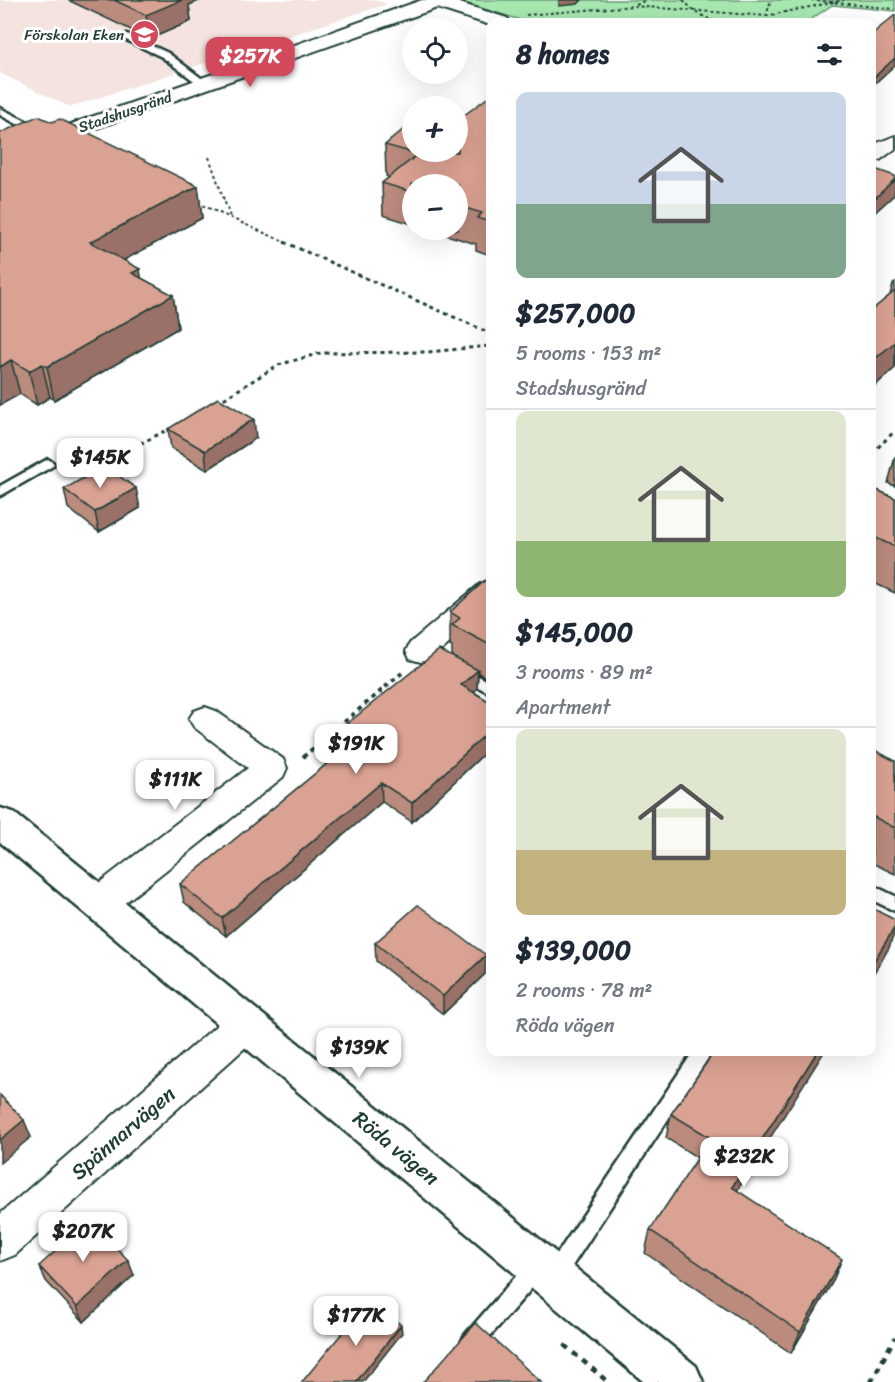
<!DOCTYPE html>
<html lang="en">
<head>
<meta charset="utf-8">
<style>
  :root { --surface:#fff; --page:#f2f2f3; --text:#1f2937; --muted:#747a83; --line:#e0e1e3; --accent:#d1495b }
  body { margin:0; font-family:Sriracha,sans-serif; background:var(--page); color:var(--text); height:100vh; display:flex; flex-direction:column; font-size:22px; white-space:nowrap }
  * { box-sizing:border-box; margin:0 }
  p { font-size:20px; color:var(--muted) }
  .icon { flex:none; width:33px; height:33px; fill:none; stroke:currentColor; stroke-width:2; stroke-linecap:round; stroke-linejoin:round }
  .map { position:relative; flex:1; overflow:hidden }
  .sheet { position:absolute; left:486px; top:18px; width:390px; height:1038px; display:flex; flex-direction:column; background:var(--surface); border-radius:12px; box-shadow:0 6px 24px #0002 }
  .sheet>* { flex:none }
  .controls { position:absolute; left:402px; top:18px; display:grid; gap:12px }
  .controls a { display:grid; place-items:center; width:66px; height:66px; border-radius:50%; background:var(--surface); box-shadow:0 6px 24px #0002; font-size:30px }
  .price { position:absolute; translate:-50% -51px; padding:0 14px; border-radius:12px; background:#fff; color:#222; font-size:20px; line-height:39px; filter:drop-shadow(0 2px 3px #0008) }
  .price::after { content:''; position:absolute; left:50%; top:36px; width:18px; height:14px; margin-left:-9px; background:inherit; clip-path:polygon(0 0,100% 0,50% 100%) }
  .price.active { background:var(--accent); color:#fff }
  ul { padding:0; list-style:none }
  li { display:grid; align-content:center; gap:12px; height:318px; padding:0 30px }
  li+li { border-top:2px solid var(--line) }
  li span { display:grid; place-items:center; height:186px; border-radius:12px; color:#555 }
  li>.icon { margin-inline-start:auto }
  span .icon { width:108px; height:108px; fill:#fffc; stroke-width:1 }
  li b { font-size:26px }
  h2 { display:flex; justify-content:space-between; align-items:center; height:72px; padding:0 30px; font-size:26px }
  .map>svg:first-child { display:block }
  .built { fill:#f4e3df }
  .green { fill:#a7e8b1; stroke:#639272; stroke-width:1.5 }
  .lines { fill:none; stroke-linecap:round; stroke-linejoin:round }
  .service-casing { stroke:#1f3d34; stroke-width:5 }
  .minor-casing { stroke:#1f3d34; stroke-width:4 }
  .tertiary-casing { stroke:#1f3d34; stroke-width:5 }
  .path-far3 { stroke:#1f3d34; stroke-width:2; stroke-dasharray:3 3; stroke-linecap:butt }
  .path-far2 { stroke:#1f3d34; stroke-width:3; stroke-dasharray:4 4; stroke-linecap:butt }
  .path-far1 { stroke:#1f3d34; stroke-width:4; stroke-dasharray:4.5 4.5; stroke-linecap:butt }
  .path { stroke:#1f3d34; stroke-width:4.5; stroke-dasharray:6 6; stroke-linecap:butt }
  .service { fill:#fff; fill-rule:evenodd }
  .minor { fill:#fff; fill-rule:evenodd }
  .tertiary { fill:#fff; fill-rule:evenodd }
  .wall { fill:#bb8b7e; stroke:#1f3d34; stroke-width:1.5 }
  .shaded-wall { fill:#997167; stroke:#1f3d34; stroke-width:1.5 }
  .building { fill:#daa293; stroke:#1f3d34; stroke-width:1.5 }
  .labels { text-anchor:middle; stroke-width:6; stroke-linejoin:round; paint-order:stroke }
  .far-poi-label { font-size:15px; fill:#1f3d34; stroke:#fff; text-anchor:end }
  .far-street-label { font-size:15px; fill:#1f3d34; stroke:#fff }
  .near-street-label { font-size:21px; fill:#1f3d34; stroke:#fff }
</style>
</head>
<body>
<div class="map">
<svg width="895" height="1382" viewBox="0 0 895 1382">
  <rect width="100%" height="100%" fill="#fff"/>
  <filter id="ink" filterUnits="userSpaceOnUse"><feTurbulence type="fractalNoise" baseFrequency=".0167" numOctaves="2"/><feDisplacementMap in="SourceGraphic" scale="12" xChannelSelector="R" yChannelSelector="G"/><feConvolveMatrix kernelMatrix="1 2 1 2 8 2 1 2 1" color-interpolation-filters="sRGB"/></filter>
  <g filter="url(#ink)">
    <path class="built" d="M0,0H375L387,4L70,107L0,73Z"/>
    <path class="green" d="M454,0H895V11L832,5L807,22H527Z"/>
    <g class="lines">
      <defs>
        <path id="service" d="M127,34L168,53L209,84L201,86L162,57L124,39L122,37Z
          M0,108L44,130L45,132L36,134L0,115Z
          M48,459L54,463L53,466L0,496V486Z
          M461,667L490,682V693L456,676L454,672L456,668Z
          M872,885L895,896V911L872,900Z
          M693,1052H712L561,1283L554,1286L547,1283L544,1276L547,1269Z
          M538,1256L545,1259L548,1266L545,1273L478,1350L471,1353L464,1350L461,1343L464,1336L531,1259Z"/>
        <path id="minor" d="M422,0H450L507,18L510,22H490V25L437,8L57,142L50,144L43,142L39,138L43,134Z
          M895,136V149L880,160L872,161V145Z
          M490,581V607L432,659L421,662L410,659L406,651L410,643L480,584Z
          M205,707L216,711L283,759L287,768L283,777L112,913L99,918L86,913L81,903L86,893L248,768L194,727L189,719L194,711Z
          M245,1007L258,1012L264,1024L258,1036L15,1255L0,1261V1214L232,1012Z"/>
        <path id="tertiary" d="M0,808L13,812L696,1366L703,1382H644L0,842Z"/>
      </defs>
      <use href="#service" class="service-casing"/>
      <use href="#minor" class="minor-casing"/>
      <use href="#tertiary" class="tertiary-casing"/>
      <path class="path-far3" d="M683,0L695,12L715,22
        M811,0L895,9
        M636,5L646,0
        M526,15L633,6L766,16L771,0
        M766,16L844,0
        M209,157L230,217
        M197,203L287,243"/>
      <path class="path-far2" d="M284,242L490,333
        M217,403L278,365L321,353L428,352L490,346
        M872,453L895,431
        M72,462L110,459L171,428"/>
      <path class="path-far1" d="M303,757L402,673"/>
      <path class="path" d="M564,1345L608,1382
        M871,1382L895,1337"/>
      <use href="#service" class="service"/>
      <use href="#minor" class="minor"/>
      <use href="#tertiary" class="tertiary"/>
    </g>
    <path class="wall" d="M68,0H201L189,5L191,21L150,39Z
      M490,99V255L476,250V244L430,230H458V184H412V224L383,215L382,183L389,177L386,176L385,145L459,119Z
      M52,122L198,186L202,218L124,260L141,278L173,295L178,328L54,400L50,397L37,405L20,394L0,405Z
      M895,282V368L872,388V310L890,295L893,284Z
      M168,429L256,438L207,470L171,448Z
      M895,457V486L888,483Z
      M872,488L895,498V593L872,582Z
      M64,489L140,508L99,532L68,508Z
      M490,576V677L489,679L478,673L477,689L474,692L490,702V748L412,822L382,802L226,936L184,902L180,884L327,764L324,762L323,743L452,657V647L450,646V612Z
      M872,749L895,761V874L872,863Z
      M375,943L485,974L443,1014L376,961Z
      M714,1052L737,1191L833,1281L791,1353L645,1253L650,1230L698,1158L666,1138L671,1114Z
      M39,1266L134,1275L84,1322L46,1281Z"/>
    <path class="shaded-wall" d="M170,0H201L189,5L191,21L150,39L146,15Z
      M559,0H582L578,4L559,6Z
      M895,58V65L872,86V79Z
      M895,179V189L894,195L872,215V201Z
      M198,186L202,218L96,275L90,242Z
      M140,269L145,302L132,273Z
      M173,295L178,328L54,400L47,367Z
      M895,342V368L872,388V361Z
      M11,360L20,394L0,405V367Z
      M42,364L50,397L37,405L29,371Z
      M254,419L256,438L207,470L205,451Z
      M136,488L140,508L99,532L95,512Z
      M478,670L477,689L461,704V685Z
      M490,730V748L412,822V803Z
      M381,783L382,802L226,936L222,918Z
      M895,927V931L889,948L872,976V964Z
      M486,955L485,974L443,1014V996Z
      M817,1052H824L725,1210L732,1187Z
      M24,1120L31,1137L0,1163V1140Z
      M842,1259L833,1281L791,1353L800,1332Z
      M128,1260L134,1275L84,1322L77,1307Z
      M401,1325L402,1333L363,1382H356Z"/>
    <path class="building" d="M114,0H182L146,15Z
      M895,15V58L872,79V34Z
      M487,98L490,99V222L477,218L482,213L458,206V184H412V192L382,183L418,154L385,145L412,122V152H458V119H459Z
      M38,116L52,122L60,119L198,186L90,242L140,269L132,273L173,295L47,367L42,364L29,371L11,360L0,367V133Z
      M872,168L895,176V179L872,201Z
      M895,291V342L872,361V310Z
      M218,398L254,419L205,451L168,429Z
      M105,466L136,488L95,512L64,489Z
      M872,488L895,498V547L872,536Z
      M490,576V645L452,625L460,618L450,612Z
      M439,650L478,670L461,685L490,702V730L412,803L381,783L222,918L180,884L339,754L323,743Z
      M872,749L895,761V828L872,816Z
      M418,905L486,955L443,996L375,943Z
      M872,908L895,920V927L872,964Z
      M714,1052H817L732,1187L842,1259L800,1332L650,1230L711,1138L671,1114Z
      M0,1095L24,1120L0,1140Z
      M90,1220L128,1260L77,1307L39,1266Z
      M369,1300L401,1325L356,1382H302Z
      M476,1323L541,1382H423Z"/>
  </g>
  <defs>
    <symbol id="school-disc" viewBox="-11 -11 22 22"><circle r="9.5" fill="#d1495b" stroke="#fff"/><path d="M0-5L7-2L0 1L-7-2ZM-4 1L0 2.5L4 1V4Q0 6-4 4Z" fill="#fff"/></symbol>
  </defs>
  <g fill-rule="evenodd">
    <use href="#school-disc" x="128" y="18" width="33" height="33"/>
  </g>
  <g class="labels">
    <g class="far-poi-label">
      <text x="124" y="40">Förskolan Eken</text>
    </g>
    <g class="far-street-label">
      <text transform="translate(125 112) rotate(-19)" y="5">Stadshusgränd</text>
    </g>
    <g class="near-street-label">
      <text transform="translate(123 1133) rotate(-41)" y="7">Spännarvägen</text>
      <text transform="translate(396 1148) rotate(39)" y="7">Röda vägen</text>
    </g>
  </g>
</svg>
<div class="controls">
<a><svg class="icon" aria-label="locate" viewBox="0 0 24 24"><circle cx="12" cy="12" r="6"/><path d="M12 2v4M12 18v4M2 12h4M18 12h4"/></svg></a>
<a>+</a>
<a>−</a>
</div>
<b class="price active" style="left:250px;top:88px">$257K</b>
<b class="price" style="left:100px;top:489px">$145K</b>
<b class="price" style="left:356px;top:775px">$191K</b>
<b class="price" style="left:175px;top:811px">$111K</b>
<b class="price" style="left:359px;top:1079px">$139K</b>
<b class="price" style="left:744px;top:1188px">$232K</b>
<b class="price" style="left:83px;top:1263px">$207K</b>
<b class="price" style="left:356px;top:1347px">$177K</b>
<section class="sheet">
<h2>8 homes<svg class="icon" aria-label="filters" viewBox="0 0 24 24"><path d="M4 7h16M4 17h16"/><circle cx="9" cy="7" r="2"/><circle cx="15" cy="17" r="2"/></svg></h2>
<ul>
<li><span style="background:linear-gradient(#c9d6e8 60%,#7fa58c 0)"><svg class="icon" aria-label="home" viewBox="0 0 24 24"><path d="M3 11l9-7 9 7M6 9v11h12V9"/></svg></span><div><b>$257,000</b><p>5 rooms · 153 m²</p><p>Stadshusgränd</p></div></li>
<li><span style="background:linear-gradient(#dfe7d0 70%,#8fb573 0)"><svg class="icon" aria-label="home" viewBox="0 0 24 24"><path d="M3 11l9-7 9 7M6 9v11h12V9"/></svg></span><div><b>$145,000</b><p>3 rooms · 89 m²</p><p>Apartment</p></div></li>
<li><span style="background:linear-gradient(#dfe7d0 65%,#c2b280 0)"><svg class="icon" aria-label="home" viewBox="0 0 24 24"><path d="M3 11l9-7 9 7M6 9v11h12V9"/></svg></span><div><b>$139,000</b><p>2 rooms · 78 m²</p><p>Röda vägen</p></div></li>
</ul>
</section>
</div>
</body>
</html>
